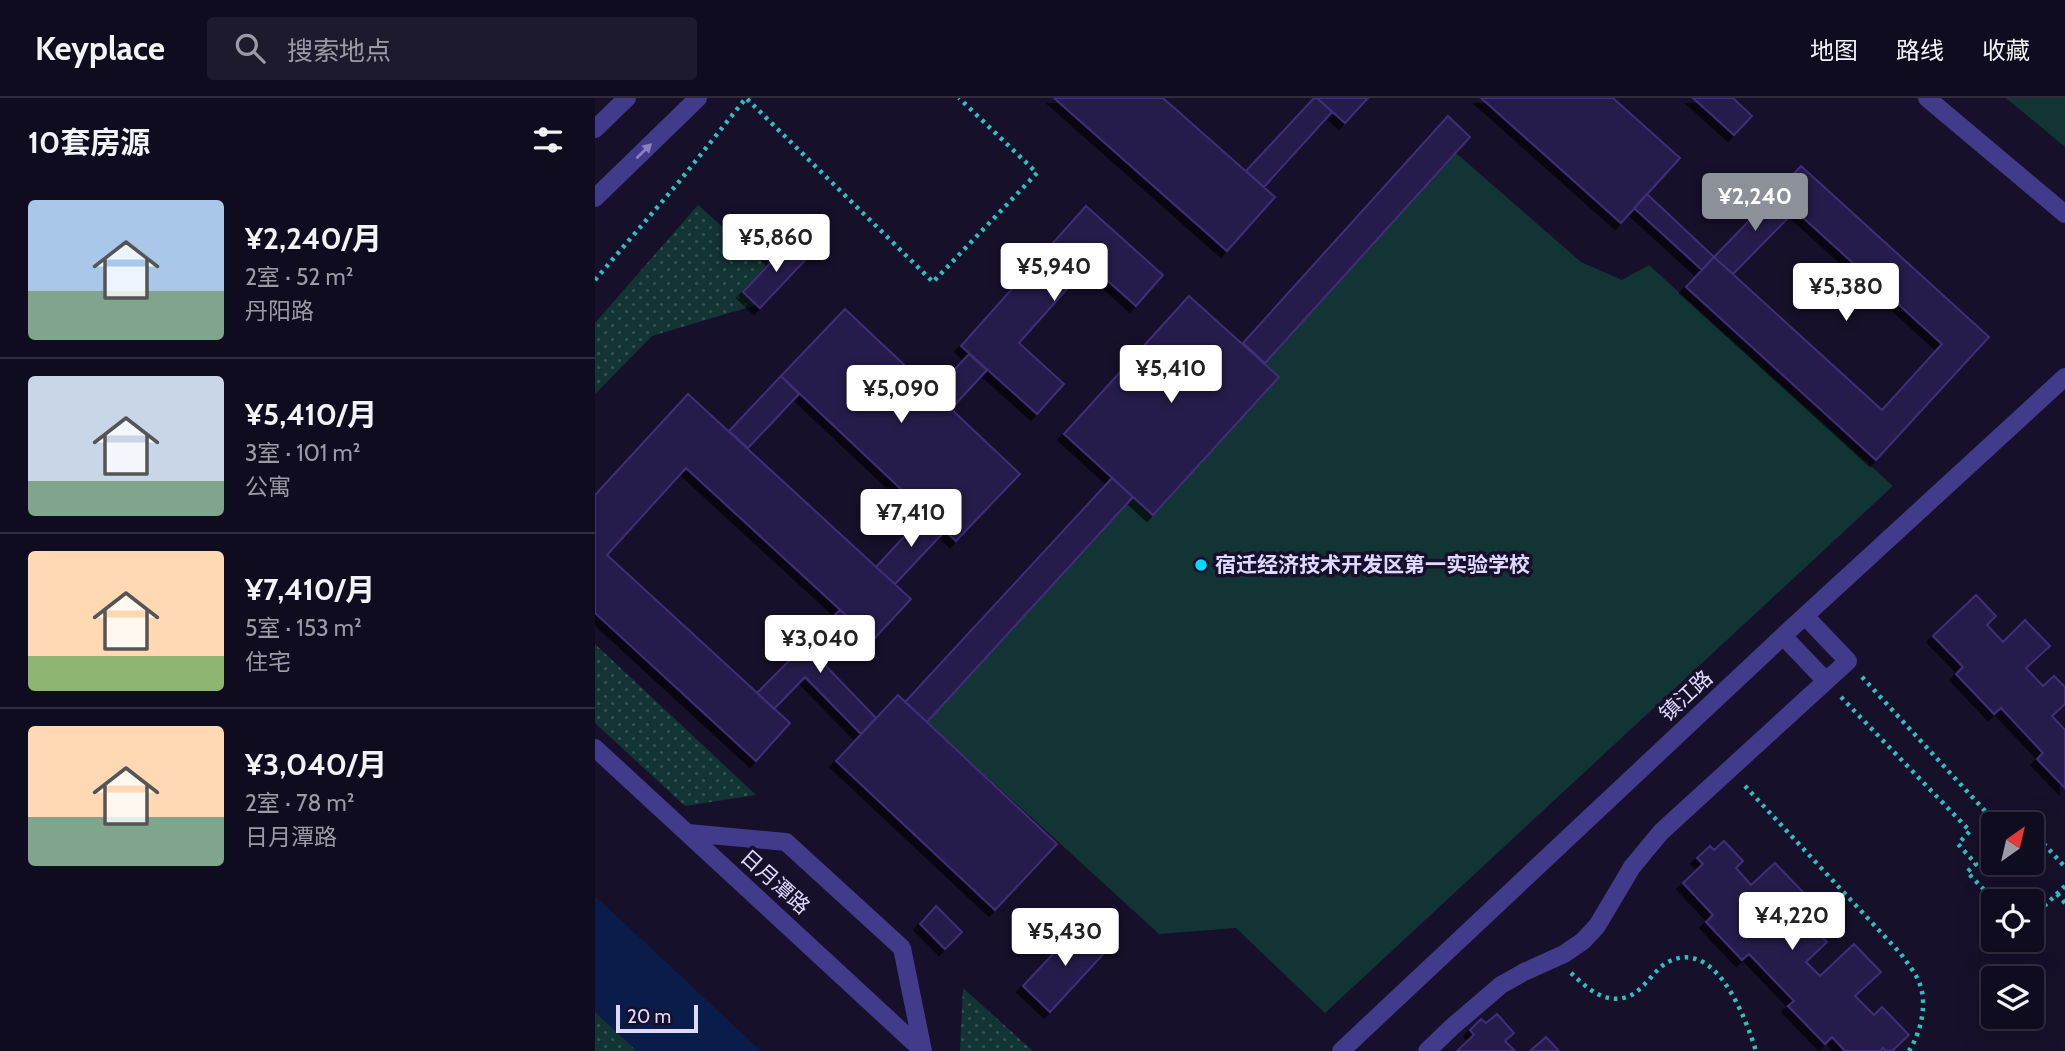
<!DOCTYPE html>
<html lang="zh">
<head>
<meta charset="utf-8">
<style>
  :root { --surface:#100c20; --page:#1e1a2d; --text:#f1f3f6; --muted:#9c9ba5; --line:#302c3e; --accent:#8c9099 }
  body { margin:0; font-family:Cabin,"Noto Sans SC",sans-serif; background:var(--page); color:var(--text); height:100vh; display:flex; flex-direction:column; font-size:26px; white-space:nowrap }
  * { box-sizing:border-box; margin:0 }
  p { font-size:23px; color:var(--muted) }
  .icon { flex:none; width:38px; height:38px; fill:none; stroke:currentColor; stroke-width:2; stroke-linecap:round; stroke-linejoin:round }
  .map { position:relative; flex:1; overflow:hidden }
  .details { display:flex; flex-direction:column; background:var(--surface); width:595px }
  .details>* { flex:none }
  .needle { width:46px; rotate:34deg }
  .buttons { position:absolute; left:1386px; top:714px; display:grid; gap:14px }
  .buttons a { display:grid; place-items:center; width:63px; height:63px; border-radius:7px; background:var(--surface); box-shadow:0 7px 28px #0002,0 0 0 2px var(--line); font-size:35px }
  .scale { position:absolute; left:21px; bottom:18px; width:82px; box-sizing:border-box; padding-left:7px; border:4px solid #e0d9ff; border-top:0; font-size:19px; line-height:24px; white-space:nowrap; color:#e0d9ff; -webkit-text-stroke:5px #16102a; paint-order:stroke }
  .price { position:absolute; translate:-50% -60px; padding:0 16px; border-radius:7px; background:#fff; color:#222; font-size:23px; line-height:46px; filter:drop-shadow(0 2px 4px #0008) }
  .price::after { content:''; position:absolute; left:50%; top:42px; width:21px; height:16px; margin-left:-10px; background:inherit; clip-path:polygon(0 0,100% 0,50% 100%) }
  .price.selected { background:var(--accent); color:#fff }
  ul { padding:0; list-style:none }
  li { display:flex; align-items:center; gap:21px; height:175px; padding:0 28px }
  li+li { border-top:2px solid var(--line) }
  li span { display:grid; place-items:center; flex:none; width:196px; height:140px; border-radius:7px; color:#555 }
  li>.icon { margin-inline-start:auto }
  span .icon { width:84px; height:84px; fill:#fffc; stroke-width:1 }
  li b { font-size:30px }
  h2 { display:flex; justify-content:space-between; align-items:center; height:84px; padding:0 28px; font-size:30px }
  header { display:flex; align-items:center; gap:42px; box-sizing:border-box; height:98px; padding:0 35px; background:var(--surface); border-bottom:2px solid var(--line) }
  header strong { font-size:33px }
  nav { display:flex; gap:38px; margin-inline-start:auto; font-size:24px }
  .search { width:490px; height:63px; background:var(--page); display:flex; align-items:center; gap:18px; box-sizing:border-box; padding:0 24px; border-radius:7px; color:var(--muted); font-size:26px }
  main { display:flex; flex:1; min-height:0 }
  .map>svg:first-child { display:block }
  .grass { fill:#133434 }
  .garden { fill:url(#garden-dots) }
  .water { fill:#0a1d4a }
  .building { fill:#281c4c; stroke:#402d78; stroke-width:2; filter:url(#shadow) }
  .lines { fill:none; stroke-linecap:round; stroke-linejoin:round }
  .path { stroke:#2ebfbe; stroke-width:4.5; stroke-dasharray:3.5 5; stroke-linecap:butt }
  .minor { stroke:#423a8a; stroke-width:18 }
  .oneway { fill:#8982bf }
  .poi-dot { fill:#05d8ff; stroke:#16102a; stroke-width:2.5 }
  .labels { text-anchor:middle; stroke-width:7; stroke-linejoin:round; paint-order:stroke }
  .poi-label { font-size:21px; font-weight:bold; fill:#e0d9ff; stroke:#16102a; text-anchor:start }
  .street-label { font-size:21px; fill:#e0d9ff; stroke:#16102a }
</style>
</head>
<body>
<header>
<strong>Keyplace</strong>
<div class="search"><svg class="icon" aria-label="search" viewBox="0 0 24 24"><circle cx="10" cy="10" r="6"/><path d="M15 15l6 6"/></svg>搜索地点</div>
<nav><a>地图</a><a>路线</a><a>收藏</a></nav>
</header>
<main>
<section class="details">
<h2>10套房源<svg class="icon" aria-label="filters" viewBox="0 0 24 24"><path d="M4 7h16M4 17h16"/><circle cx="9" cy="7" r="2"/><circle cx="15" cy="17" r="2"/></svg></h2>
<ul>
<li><span style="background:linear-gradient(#a9c7e8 65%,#7fa58c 0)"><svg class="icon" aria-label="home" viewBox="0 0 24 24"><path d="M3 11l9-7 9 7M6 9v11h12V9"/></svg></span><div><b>¥2,240/月</b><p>2室 · 52 m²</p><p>丹阳路</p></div></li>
<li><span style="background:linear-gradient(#c9d6e8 75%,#7fa58c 0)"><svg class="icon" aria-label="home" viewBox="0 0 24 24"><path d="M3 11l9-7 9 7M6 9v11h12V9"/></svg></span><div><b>¥5,410/月</b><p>3室 · 101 m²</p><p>公寓</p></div></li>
<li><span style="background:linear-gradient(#ffd9b3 75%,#8fb573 0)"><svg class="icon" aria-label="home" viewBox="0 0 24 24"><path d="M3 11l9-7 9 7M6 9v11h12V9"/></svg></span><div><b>¥7,410/月</b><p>5室 · 153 m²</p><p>住宅</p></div></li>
<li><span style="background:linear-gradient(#ffd9b3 65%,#7fa58c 0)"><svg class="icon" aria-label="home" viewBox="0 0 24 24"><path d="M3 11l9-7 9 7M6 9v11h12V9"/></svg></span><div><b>¥3,040/月</b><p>2室 · 78 m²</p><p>日月潭路</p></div></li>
</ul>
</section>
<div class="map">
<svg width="1470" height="953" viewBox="0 0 1470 953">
  <defs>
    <pattern id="garden-dots" width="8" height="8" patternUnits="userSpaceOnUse" patternTransform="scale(1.75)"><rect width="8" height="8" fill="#133434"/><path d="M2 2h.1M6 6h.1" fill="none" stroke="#355152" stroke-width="1.8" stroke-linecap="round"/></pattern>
    <filter id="shadow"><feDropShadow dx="-6" dy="6" stdDeviation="0" flood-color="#0009"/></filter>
  </defs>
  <rect width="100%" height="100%" fill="#16102a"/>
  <path class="grass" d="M1411,0H1470V49Z
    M861,55L986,164L1027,182L1054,167L1298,388L730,915L641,830L564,836L332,624L538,399Z"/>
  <path class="garden" d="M103,107L186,181L161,207L57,238L0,296V225Z
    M0,546L161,697L90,708L0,625Z
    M368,890L438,953H365Z
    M0,914L42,953H0Z"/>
  <path class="water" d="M0,798L166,953H42L0,914Z"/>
  <path class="building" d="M459,0H568L680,99L632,153Z
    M719,0H722L737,14L669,89L651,73Z
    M722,0H773L750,25Z
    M886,0H1018L1085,60L1026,125Z
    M1098,0H1138L1157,18L1139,37Z
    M853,18L875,39L670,265L648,245Z
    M1206,68L1394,239L1281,362L1091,189L1119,159L1287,312L1347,246L1181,95Z
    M1181,95L1201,112L1138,176L1119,159Z
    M1052,96L1119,159L1107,172L1039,110Z
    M491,108L568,177L541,208L494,166L424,245L469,286L442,316L366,248Z
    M197,142L214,158L165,210L148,194Z
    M594,198L684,279L558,417L469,336Z
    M250,211L425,376L361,443L186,278Z
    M374,256L392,272L356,311L338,295Z
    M186,278L204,296L153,350L134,333Z
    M93,296L316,501L278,542L91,370L12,457L195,625L161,663L0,515V397Z
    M517,380L538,399L332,624L310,604Z
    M331,415L350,433L300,486L281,469Z
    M1381,497L1401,518L1392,527L1408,544L1430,522L1455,548L1431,570L1448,588L1459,578L1470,589V606L1457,618L1470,632V690L1442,661L1448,655L1406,610L1399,616L1361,576L1368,569L1338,538Z
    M245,512L261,527L227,564L281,620L266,636L210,579L179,611L162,595Z
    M303,597L462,746L400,812L241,663Z
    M1129,743L1148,763L1141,770L1156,787L1180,765L1208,794L1186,814L1199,827L1208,819L1232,844L1211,864L1225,878L1259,846L1286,874L1260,898L1279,917L1287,909L1314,937L1297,953H1291L1288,950L1285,953H1250L1237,939L1230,946L1193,908L1199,903L1154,856L1147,862L1111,824L1118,817L1088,785L1108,766L1102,760L1115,748L1119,752Z
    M341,808L367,834L350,851L325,826Z
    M485,827L512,852L455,914L428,888Z
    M902,916L919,935L910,943L920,953H862L879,937L875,932L886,921L891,925Z
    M951,939L964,953H935Z"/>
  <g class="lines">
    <path class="path" d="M0,182L83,85L151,0L338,184L442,75L364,0
      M1267,579L1391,714C1407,720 1416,712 1430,726
      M1246,599L1375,733L1363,746L1381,766L1372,774L1400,803
      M1150,688L1306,856C1312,865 1320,874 1324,884C1333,905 1326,934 1314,953
      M1437,733L1470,769
      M1462,796L1470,805
      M1437,820L1470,788
      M976,875C992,890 1009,906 1032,899C1049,893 1058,872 1073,864C1121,839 1151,921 1161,953"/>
    <path class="minor" d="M1332,0L1470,116
      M0,31L32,0
      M0,100L103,0
      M1188,538L1231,583
      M0,650L328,953
      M93,735L191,744L307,850L328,953
      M746,953L1188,538L1470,279
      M832,953L857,929L906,887L929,874L969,856L988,843L1002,828L1037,769L1066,734L1253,563L1210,518"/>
  </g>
  <defs><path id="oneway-solid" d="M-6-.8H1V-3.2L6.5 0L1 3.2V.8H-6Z" transform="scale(1.75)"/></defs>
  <use class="oneway" href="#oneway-solid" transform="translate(49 53) rotate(-44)"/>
  <circle class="poi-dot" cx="606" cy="467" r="7"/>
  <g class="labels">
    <g class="poi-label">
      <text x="620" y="474">宿迁经济技术开发区第一实验学校</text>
    </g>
    <g class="street-label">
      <text transform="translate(1091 598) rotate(-43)" y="7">镇江路</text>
      <text transform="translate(180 784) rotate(42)" y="7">日月潭路</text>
    </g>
  </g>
</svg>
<div class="buttons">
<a><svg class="needle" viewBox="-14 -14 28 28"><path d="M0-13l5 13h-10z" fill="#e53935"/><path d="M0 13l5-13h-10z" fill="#9c9ba5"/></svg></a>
<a><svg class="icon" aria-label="locate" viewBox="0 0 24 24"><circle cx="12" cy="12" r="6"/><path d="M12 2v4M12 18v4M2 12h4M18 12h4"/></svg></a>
<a><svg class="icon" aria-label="layers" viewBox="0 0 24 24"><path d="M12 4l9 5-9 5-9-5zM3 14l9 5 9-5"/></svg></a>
</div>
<div class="scale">20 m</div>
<b class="price selected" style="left:1160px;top:135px">¥2,240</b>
<b class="price" style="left:181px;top:176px">¥5,860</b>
<b class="price" style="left:459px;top:205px">¥5,940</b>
<b class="price" style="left:1251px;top:225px">¥5,380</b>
<b class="price" style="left:576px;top:307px">¥5,410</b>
<b class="price" style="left:306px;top:327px">¥5,090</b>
<b class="price" style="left:316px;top:451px">¥7,410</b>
<b class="price" style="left:225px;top:577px">¥3,040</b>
<b class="price" style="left:1197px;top:854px">¥4,220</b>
<b class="price" style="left:470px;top:870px">¥5,430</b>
</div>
</main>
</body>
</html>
